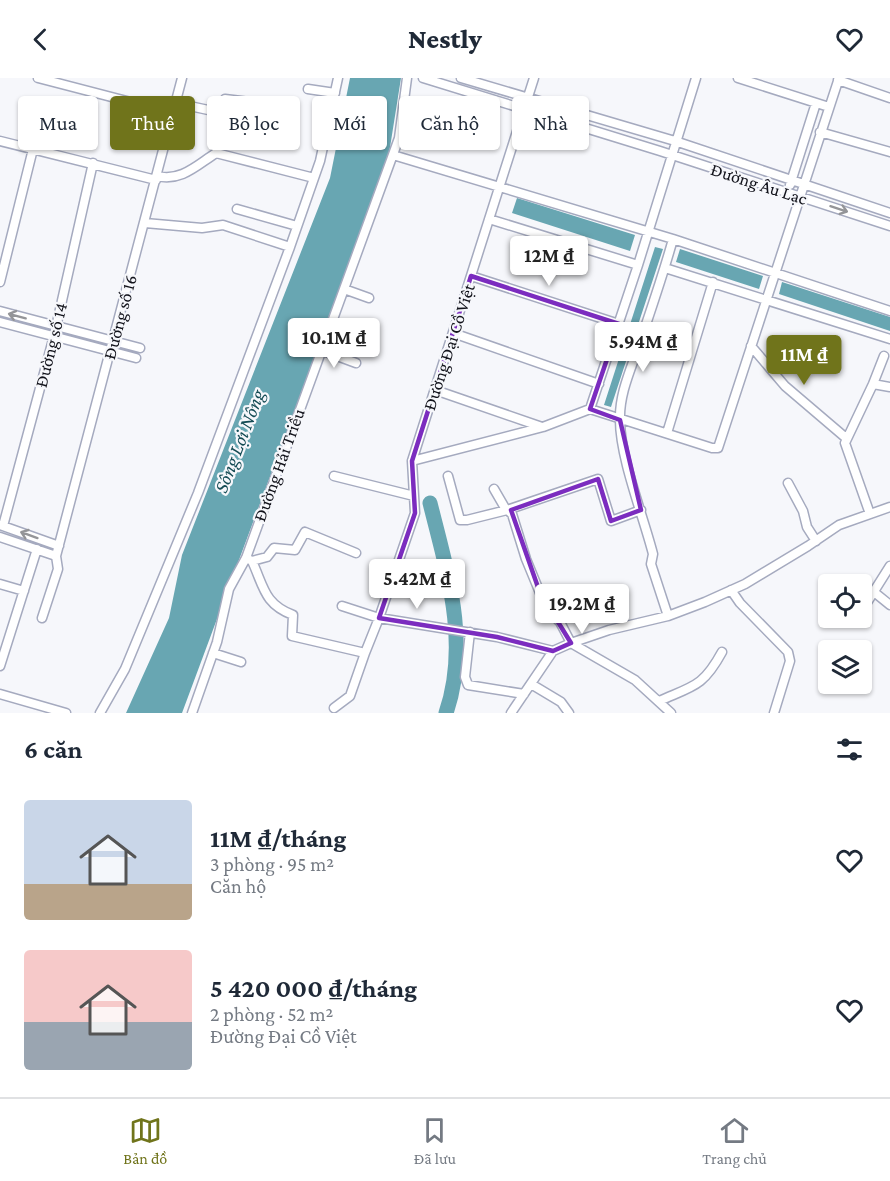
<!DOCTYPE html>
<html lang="vi">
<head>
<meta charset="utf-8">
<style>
  :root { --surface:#fff; --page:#f2f2f3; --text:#1f2937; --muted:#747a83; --line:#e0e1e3; --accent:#70741b }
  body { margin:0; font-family:"Crimson Pro",serif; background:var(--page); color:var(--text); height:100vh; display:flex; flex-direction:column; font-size:22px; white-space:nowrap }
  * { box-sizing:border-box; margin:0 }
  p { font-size:20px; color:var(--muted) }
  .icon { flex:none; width:33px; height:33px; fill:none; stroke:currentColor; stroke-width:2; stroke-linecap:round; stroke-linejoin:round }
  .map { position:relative; height:635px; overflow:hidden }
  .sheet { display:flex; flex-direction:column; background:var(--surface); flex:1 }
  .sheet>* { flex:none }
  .top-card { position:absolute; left:18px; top:18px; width:855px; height:54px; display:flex; gap:12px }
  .tools { position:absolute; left:818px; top:496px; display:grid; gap:12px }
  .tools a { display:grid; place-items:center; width:54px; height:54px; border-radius:6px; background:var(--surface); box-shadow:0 2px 4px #0004; font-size:30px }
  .price { position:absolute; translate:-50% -51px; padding:0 14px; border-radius:6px; background:#fff; color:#222; font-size:20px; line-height:39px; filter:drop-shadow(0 2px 3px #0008) }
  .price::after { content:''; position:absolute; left:50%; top:36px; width:18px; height:14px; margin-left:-9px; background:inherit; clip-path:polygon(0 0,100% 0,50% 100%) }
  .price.on { background:var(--accent); color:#fff }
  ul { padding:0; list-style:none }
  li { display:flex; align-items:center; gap:18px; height:150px; padding:0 24px }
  li span { display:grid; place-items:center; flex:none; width:168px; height:120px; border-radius:6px; color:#555 }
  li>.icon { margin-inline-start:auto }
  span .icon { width:72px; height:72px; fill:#fffc; stroke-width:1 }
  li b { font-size:26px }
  h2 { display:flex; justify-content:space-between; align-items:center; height:72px; padding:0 24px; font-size:26px }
  .chip { padding:0 21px; border-radius:6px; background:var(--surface); box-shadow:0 2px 4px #0004; font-size:21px; line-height:54px }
  .chip.on { background:var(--accent); color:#fff }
  header { display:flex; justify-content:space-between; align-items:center; height:78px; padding:0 24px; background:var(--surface); font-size:27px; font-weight:800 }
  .dock { display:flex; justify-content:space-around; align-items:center; height:84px; border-top:2px solid var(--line); background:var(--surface); font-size:16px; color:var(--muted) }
  .dock a { display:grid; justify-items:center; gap:3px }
  .dock .on { color:var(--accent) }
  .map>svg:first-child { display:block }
  .water { fill:#68a6b2 }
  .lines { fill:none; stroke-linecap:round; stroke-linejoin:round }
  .river { stroke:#68a6b2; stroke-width:15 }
  .minor-casing { stroke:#a5aabf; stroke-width:11 }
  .minor { stroke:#fff; stroke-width:8 }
  .oneway { stroke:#949598 }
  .marked { fill:none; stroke:#7b2cbf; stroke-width:4.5; stroke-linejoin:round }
  .labels { text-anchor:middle; stroke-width:4.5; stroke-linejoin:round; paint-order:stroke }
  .street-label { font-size:18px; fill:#12131b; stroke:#f6f7fb }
  .water-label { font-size:20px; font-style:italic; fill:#154c55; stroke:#f6f7fb }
</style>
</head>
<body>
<header><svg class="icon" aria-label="back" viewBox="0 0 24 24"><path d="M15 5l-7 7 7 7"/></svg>Nestly<svg class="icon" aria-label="heart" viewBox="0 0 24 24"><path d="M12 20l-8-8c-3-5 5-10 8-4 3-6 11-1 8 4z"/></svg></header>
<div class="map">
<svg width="890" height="635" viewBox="0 0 890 635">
  <rect width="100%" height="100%" fill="#f6f7fb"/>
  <path class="water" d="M350,0H401L388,82L182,635H126L169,540L182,477L330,100Z
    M517,120L635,157L630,173L512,135Z
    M655,169L663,171L611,329L604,327Z
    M680,171L763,198L759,211L676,184Z
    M782,204L890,239V253L779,216Z"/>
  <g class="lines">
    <path class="river" d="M430,425C447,493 470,565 446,635"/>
    <defs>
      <path id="minor" d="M38,0L173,35
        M423,0L660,73L890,148
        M461,0L675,63L890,135
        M738,0L829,29
        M838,2L890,20
        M308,11L335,15
        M176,25L222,35L225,21L266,26
        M820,54L890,74
        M0,63L156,102
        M393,77L673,161L890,233
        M157,98C181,104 197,87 216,75L314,100
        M790,107L816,25
        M237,131L297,148
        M489,141L638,187
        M145,145L202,150L223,147L290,169
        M665,190L890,261
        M471,198L619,246
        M0,204L33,71
        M344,211L369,220
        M0,233L140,270
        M0,244L136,280
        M453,255L599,306
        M751,268L785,308L846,360
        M321,272L356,285
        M873,306L890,309
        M435,312L542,349
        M590,331L712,370H718L839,0
        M667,355L713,204
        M412,383L543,349L590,331L638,187L696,0
        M334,398L414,418
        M448,398L460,442H467L507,432L598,401L611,443L641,432
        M788,405L803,433L807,449L816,463
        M494,411L505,430L512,436L526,481L540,515L550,534L560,544L571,565L609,552L668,538L705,524L745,506L808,468L839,447L890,429
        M870,436L845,365L873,306L884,278
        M0,447L59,468
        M3,448L54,258L93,85
        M0,459L56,478
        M56,478L182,0
        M246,480L252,483C264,509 264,526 293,537L292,558L365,575L379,540L415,435L412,383L534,0
        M252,483L267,479L274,470L295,472L305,454L356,475
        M0,506L24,513
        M731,512L740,525L788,574L790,583L774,635
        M874,514L890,527
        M342,528L379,540L497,559L553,573L571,565L635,602L671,635
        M861,534L890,488
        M668,538L651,486L653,476C643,437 620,380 620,342C619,316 631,291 639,267C651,232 663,197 673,161
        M42,540L58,491L56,478
        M470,554L465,599L468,607L524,616
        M213,575L241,584
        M0,588L37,471
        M531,606L561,624L569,635
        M0,616L66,635
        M659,623C693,608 703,609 722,574
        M334,630L350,618L365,575
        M100,635L125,591L198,415L290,169L320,83L338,0
        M192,635L217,564L229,511L246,480L399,60L407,0
        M511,635L553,573"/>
    </defs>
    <use href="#minor" class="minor-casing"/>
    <use href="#minor" class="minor"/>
  </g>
  <defs><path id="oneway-shaft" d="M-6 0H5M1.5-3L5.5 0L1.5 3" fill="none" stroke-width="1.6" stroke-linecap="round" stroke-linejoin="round" transform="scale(1.5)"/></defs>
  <g class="oneway">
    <use href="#oneway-shaft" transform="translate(839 131) rotate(18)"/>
    <use href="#oneway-shaft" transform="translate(17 238) rotate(-165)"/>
    <use href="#oneway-shaft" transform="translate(29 457) rotate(-160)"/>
  </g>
  <path class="marked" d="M471,198L619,246L590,331L620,342L641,432L611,443L598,401L511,432L540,515L571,565L553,573L497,559L379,540L415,435L412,383Z"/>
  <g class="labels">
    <g class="street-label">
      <text transform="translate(759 106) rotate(18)" y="6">Đường Âu Lạc</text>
      <text transform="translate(120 239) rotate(-75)" y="6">Đường số 16</text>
      <text transform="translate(51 267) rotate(-76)" y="6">Đường số 14</text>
      <text transform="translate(449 269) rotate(-72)" y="6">Đường Đại Cồ Việt</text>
      <text transform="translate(279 387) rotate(-70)" y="6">Đường Hải Triều</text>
    </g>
    <g class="water-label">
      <text transform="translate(239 363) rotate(-69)" y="7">Sông Lợi Nông</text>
    </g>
  </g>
</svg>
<div class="tools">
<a><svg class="icon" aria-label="locate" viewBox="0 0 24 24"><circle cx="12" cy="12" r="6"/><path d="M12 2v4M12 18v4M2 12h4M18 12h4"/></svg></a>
<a><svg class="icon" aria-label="layers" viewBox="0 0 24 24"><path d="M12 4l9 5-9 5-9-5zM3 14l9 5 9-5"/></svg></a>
</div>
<b class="price" style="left:549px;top:209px">12M ₫</b>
<b class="price" style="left:334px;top:291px">10.1M ₫</b>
<b class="price" style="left:643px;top:295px">5.94M ₫</b>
<b class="price on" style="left:804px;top:308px">11M ₫</b>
<b class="price" style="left:417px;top:532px">5.42M ₫</b>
<b class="price" style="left:582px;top:557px">19.2M ₫</b>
<div class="top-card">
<a class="chip">Mua</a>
<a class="chip on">Thuê</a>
<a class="chip">Bộ lọc</a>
<a class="chip">Mới</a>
<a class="chip">Căn hộ</a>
<a class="chip">Nhà</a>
</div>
</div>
<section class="sheet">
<h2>6 căn<svg class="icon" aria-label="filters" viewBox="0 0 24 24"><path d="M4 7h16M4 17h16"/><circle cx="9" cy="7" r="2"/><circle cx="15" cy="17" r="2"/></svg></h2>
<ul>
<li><span style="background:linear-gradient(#c9d6e8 70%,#b9a48a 0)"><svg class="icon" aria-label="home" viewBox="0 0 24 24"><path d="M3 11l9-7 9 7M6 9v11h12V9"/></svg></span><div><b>11M ₫/tháng</b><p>3 phòng · 95 m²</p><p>Căn hộ</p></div><svg class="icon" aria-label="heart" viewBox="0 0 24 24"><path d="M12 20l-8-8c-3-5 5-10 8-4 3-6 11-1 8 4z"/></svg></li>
<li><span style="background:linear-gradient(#f6c9c9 60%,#9aa5b1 0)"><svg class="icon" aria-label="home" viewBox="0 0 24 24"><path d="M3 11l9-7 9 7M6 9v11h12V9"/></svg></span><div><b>5 420 000 ₫/tháng</b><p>2 phòng · 52 m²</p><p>Đường Đại Cồ Việt</p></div><svg class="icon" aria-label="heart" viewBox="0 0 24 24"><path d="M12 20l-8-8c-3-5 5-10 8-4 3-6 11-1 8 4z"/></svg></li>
</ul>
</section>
<nav class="dock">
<a class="on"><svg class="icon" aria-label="map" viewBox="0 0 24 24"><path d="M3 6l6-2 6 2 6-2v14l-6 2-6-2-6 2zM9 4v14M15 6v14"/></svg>Bản đồ</a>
<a><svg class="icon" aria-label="saved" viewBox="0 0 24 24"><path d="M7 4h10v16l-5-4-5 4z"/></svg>Đã lưu</a>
<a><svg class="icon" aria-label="home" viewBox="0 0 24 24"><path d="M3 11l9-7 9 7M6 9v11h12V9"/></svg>Trang chủ</a>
</nav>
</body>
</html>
